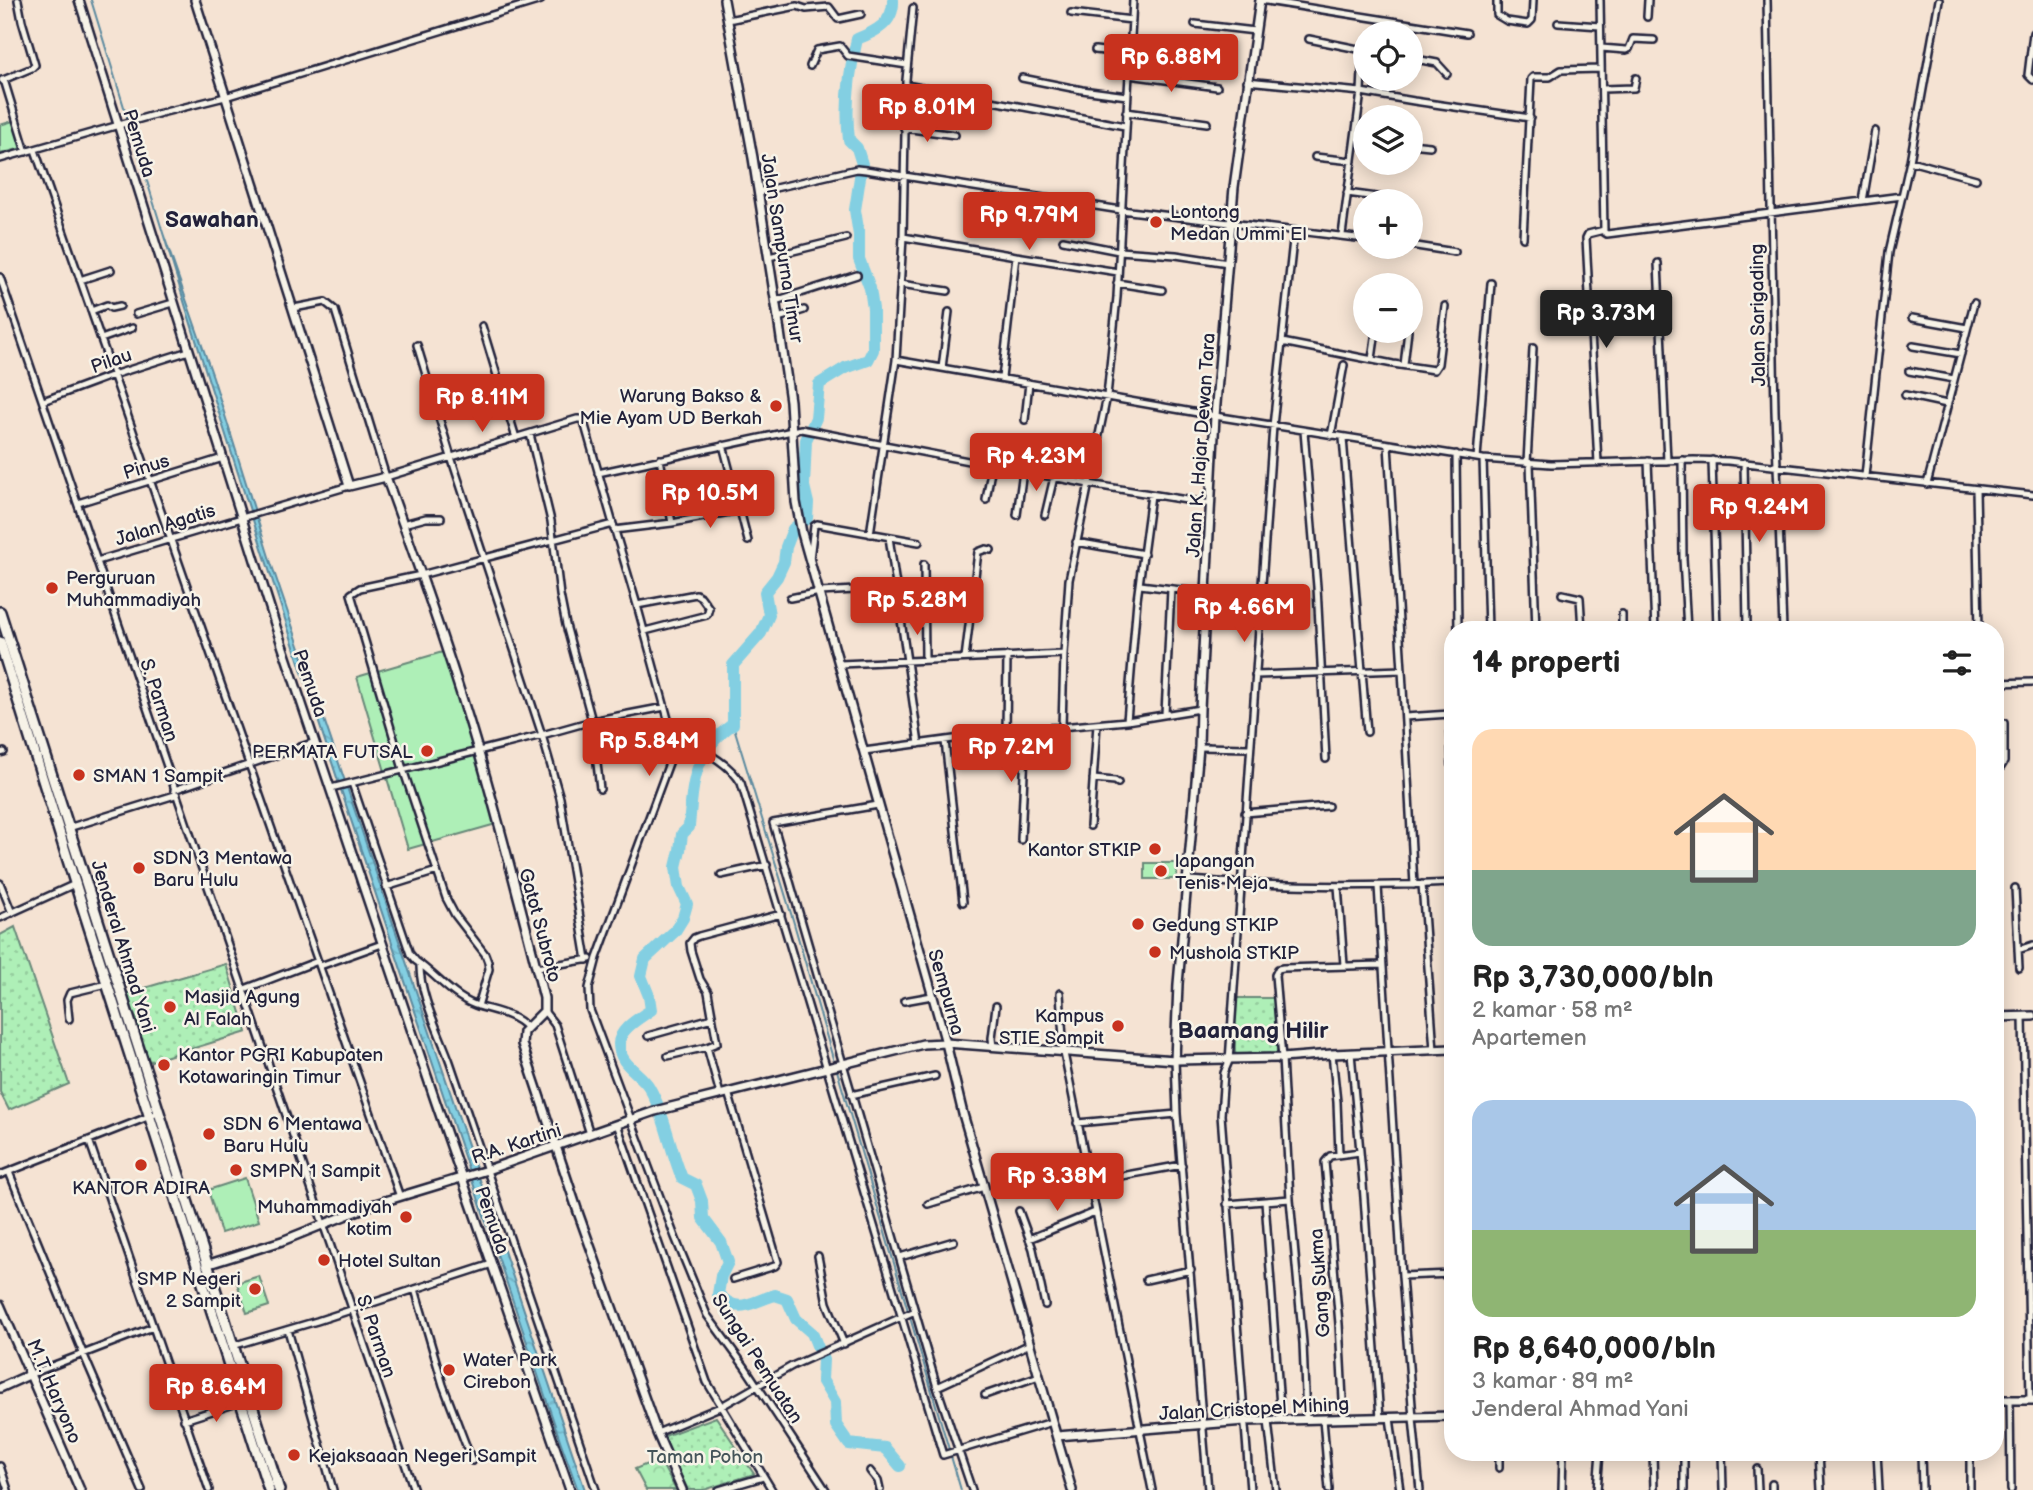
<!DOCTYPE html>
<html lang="id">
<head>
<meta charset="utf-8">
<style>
  :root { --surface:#fff; --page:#f6f6f6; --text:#222; --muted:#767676; --accent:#c8321e }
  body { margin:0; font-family:"Balsamiq Sans",sans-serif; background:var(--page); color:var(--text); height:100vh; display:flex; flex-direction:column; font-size:26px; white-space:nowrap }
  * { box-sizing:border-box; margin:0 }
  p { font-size:23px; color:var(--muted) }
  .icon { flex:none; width:38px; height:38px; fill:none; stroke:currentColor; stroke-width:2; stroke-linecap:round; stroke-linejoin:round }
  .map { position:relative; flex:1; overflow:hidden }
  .panel { position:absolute; left:1444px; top:621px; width:560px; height:840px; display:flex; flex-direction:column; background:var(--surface); border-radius:28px; box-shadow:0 4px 18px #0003 }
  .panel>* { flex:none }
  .tools { position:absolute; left:1353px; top:21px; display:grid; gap:14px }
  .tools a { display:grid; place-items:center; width:70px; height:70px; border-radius:50%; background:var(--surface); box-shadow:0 4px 18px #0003; font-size:35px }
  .price { position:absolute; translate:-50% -60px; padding:0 16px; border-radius:7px; background:var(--accent); color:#fff; font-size:23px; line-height:46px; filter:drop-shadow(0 2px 4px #0008) }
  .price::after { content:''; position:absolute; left:50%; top:42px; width:21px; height:16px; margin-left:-10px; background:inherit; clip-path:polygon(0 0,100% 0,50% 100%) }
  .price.on { background:#222; color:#fff }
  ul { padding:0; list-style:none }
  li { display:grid; align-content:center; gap:14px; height:371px; padding:0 28px }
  li span { display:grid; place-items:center; height:217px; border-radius:21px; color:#555 }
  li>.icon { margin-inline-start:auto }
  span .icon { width:126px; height:126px; fill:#fffc; stroke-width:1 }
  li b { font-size:30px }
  h2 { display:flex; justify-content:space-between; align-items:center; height:84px; padding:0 28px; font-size:30px }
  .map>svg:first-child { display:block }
  .grass { fill:url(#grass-dots); stroke:#688879; stroke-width:2 }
  .forest { fill:url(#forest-crowns); stroke:#688879; stroke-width:2 }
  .garden { fill:#aeefb7; stroke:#688879; stroke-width:2 }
  .water { fill:url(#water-ripples); stroke:#5c8a9f; stroke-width:2 }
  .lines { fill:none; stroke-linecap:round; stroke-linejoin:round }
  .stream { stroke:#5c8a9f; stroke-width:2 }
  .river { stroke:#83cfe2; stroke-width:12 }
  .minor-casing { stroke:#22223b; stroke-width:10 }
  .tertiary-casing { stroke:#22223b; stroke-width:12 }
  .trunk-casing { stroke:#22223b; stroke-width:14 }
  .minor { stroke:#f7f3e8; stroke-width:5 }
  .tertiary { stroke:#f7f3e8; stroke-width:7 }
  .trunk { stroke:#f7f3e8; stroke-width:9 }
  .poi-dot { fill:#c8321e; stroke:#f7f3e8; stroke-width:2.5 }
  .labels { text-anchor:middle; stroke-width:5; stroke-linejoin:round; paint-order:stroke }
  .street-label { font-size:19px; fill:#22223b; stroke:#f7f3e8 }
  .poi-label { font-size:19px; fill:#22223b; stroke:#f7f3e8; text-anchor:start }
  .park-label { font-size:19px; fill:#45555a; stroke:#f7f3e8 }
  .quarter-label { font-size:23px; font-weight:bold; fill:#22223b; stroke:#f7f3e8 }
</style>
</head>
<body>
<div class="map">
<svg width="2033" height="1490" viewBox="0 0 2033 1490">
  <defs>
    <pattern id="grass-dots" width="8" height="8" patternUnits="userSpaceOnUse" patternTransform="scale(1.75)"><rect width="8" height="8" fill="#aeefb7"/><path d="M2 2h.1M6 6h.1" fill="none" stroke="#95cd9e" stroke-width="1.8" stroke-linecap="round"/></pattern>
    <pattern id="forest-crowns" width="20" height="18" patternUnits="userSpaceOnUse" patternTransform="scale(1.75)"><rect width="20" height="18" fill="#aeefb7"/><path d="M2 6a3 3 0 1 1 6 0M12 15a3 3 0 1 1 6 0" fill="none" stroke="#95cd9e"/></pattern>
    <pattern id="water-ripples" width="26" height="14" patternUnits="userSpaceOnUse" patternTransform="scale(1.75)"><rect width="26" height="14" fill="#83cfe2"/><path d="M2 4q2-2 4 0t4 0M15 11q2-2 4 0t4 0" fill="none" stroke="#71b1c3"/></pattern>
  </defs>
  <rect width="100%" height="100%" fill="#f5e3d3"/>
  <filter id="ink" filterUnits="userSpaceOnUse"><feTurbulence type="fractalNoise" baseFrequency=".0143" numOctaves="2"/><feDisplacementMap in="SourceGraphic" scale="14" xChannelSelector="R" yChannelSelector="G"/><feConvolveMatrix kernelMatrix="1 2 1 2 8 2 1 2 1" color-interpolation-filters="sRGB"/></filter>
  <g filter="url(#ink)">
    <path class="grass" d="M15,927L69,1084L9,1110L0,1092V935Z
      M226,964L247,1032L145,1063L124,994Z
      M1234,998H1276L1277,1055H1235Z
      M716,1417L754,1474L704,1490H688L662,1437Z"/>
    <path class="forest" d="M659,1459L676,1490H646L635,1469Z"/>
    <path class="garden" d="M13,121L22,148L0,154V125Z
      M446,651L496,824L408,849L357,677Z
      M1145,863H1177V879H1145Z
      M245,1178L259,1221L221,1233L208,1190Z
      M259,1276L269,1306L247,1313L237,1283Z"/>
    <path class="water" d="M163,233L213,377L270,560L585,1490H578L561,1443C425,1041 287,639 163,233Z"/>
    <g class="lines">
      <path class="stream" d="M91,0L128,120
        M130,126L163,233
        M733,724L793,920L834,1062
        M836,1067L961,1490
        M1559,1490L1560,1471"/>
      <path class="river" d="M893,0C894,23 875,32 857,39C849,72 845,106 849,140L857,148L862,164L855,210L859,235V259L870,288L873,309V350L868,360L845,368L819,384L816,418L806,440L804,486L808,503L807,518L793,529L786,547L784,562L777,577L765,592L769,615L761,633L733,665V724C693,753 693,781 689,827L682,834L680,850L676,867L679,887L687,904L683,918L675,931L645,959L641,976L649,996L651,1010C640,1018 619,1029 619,1044C619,1065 640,1072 649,1087C665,1115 670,1149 682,1178L696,1185L702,1201L703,1218L721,1242L728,1262L721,1276L718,1294C739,1316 750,1302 775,1295L787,1299L796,1319L812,1333L823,1360L822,1380L835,1402L836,1425L849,1444L885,1448L900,1466"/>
      <defs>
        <path id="minor" d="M1260,0L1467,33
          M1497,0V15L1507,21L1528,24L1532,20L1533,0
          M1600,0L1604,232L1607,234L1902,196L1910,161L1939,0
          M1767,0L1775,411L1783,630
          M1071,13L1132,20
          M1647,17L1648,0
          M728,20L797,6L806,9L829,7L838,19L861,14
          M1558,23L1600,26
          M1195,24L1255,31
          M2033,33L2028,75L2033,80
          M1309,39L1363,50
          M1601,48L1626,50L1629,49L1633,39L1654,40
          M1095,50L1130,54
          M1410,58L1437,63L1447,74
          M810,66L817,50L840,46L848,56L907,65
          M1129,75L1217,87
          M1022,78L1082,90L1127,96
          M2,80L5,83L26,152
          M3,80L32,68L35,65L22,21L18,0
          M1247,81L1361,92L1414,101L1530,118
          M906,85L1125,126
          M1602,89L1634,88L1636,78
          M1126,112L1207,123
          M904,128L955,135
          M1410,144L1430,146
          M35,150L400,1197
          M1315,157L1352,161
          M0,159L161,113L225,97L541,0
          M1910,161L1976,179
          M758,192L857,169L866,170L1121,210L1365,239
          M1347,193L1399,200
          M1863,201L1875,131
          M1342,235L1361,92L1363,50H1365
          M903,237L1016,256L1002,378
          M1523,238L1531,79L1533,77H1550L1561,70L1601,69
          M1063,240L1119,251L1176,255L1228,263
          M1410,245L1455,252
          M1016,256L1118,272
          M769,257L846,238
          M1658,263L1667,461
          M0,277L414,1490
          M80,280L111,270
          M1117,283L1162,290
          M900,284L948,291
          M775,301L857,275
          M294,308L325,302L335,310L386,477L577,419H582L584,422L613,524L637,605L674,741L672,755L597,958L589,988L590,1010L675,1237L707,1315L745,1367L826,1490
          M91,311L107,305L111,308L120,306
          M136,314L173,303
          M1410,315L1412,299
          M778,318L804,310
          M1912,318L1967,328
          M482,326L516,438
          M101,339L132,328
          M1282,342L1393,364L1434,370L1438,364L1445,306
          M417,345L451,457L542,735L560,798L587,960
          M1913,346L1961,354
          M1372,359L1376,331
          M896,360L1215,416L1483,459L1551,464L1694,460L1728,461L2033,495
          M1404,365L1408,331
          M942,368L949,312
          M1909,371L1954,379
          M1905,395L1947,404
          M43,401L113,375L189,351
          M1025,420L1029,383
          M1304,431L1317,587L1326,759
          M530,434L551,521L560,595L566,625L592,721L600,789
          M1331,436L1344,365
          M1343,438L1367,732
          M1456,454L1458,630
          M1477,458L1491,283
          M660,459L672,523L740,510L723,445
          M1483,459L1488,630
          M1682,460L1683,558L1687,630
          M1712,460L1717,630
          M1648,461L1655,630
          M1744,462L1747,625
          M1527,463L1533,348
          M1530,463L1536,630
          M1598,463L1586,238L1588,234L1604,230
          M598,473L801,429L1089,484L1211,504
          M1865,476L1889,252L1902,196
          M1927,484L1974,303
          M1976,489L1979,630
          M986,500L992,465
          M78,503L223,458
          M740,510L748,541
          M1017,515L1023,471
          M1045,515L1054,477
          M403,524L426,518H441
          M614,530L672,523
          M870,534L896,360L903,237L906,80L913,8
          M889,537L919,744
          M1076,542L1144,554
          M810,559L814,526L817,524L919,542
          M97,561L349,486
          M924,564L925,659
          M1140,585L1206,593
          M1562,594L1580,598L1582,630
          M790,598L820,592L855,590
          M637,605L696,594L701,597L709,608L707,615L645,631
          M1622,614V630
          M965,658L978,552L986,549L991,550
          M840,664L1064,654
          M1402,670L1414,885
          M1255,675L1402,670L1388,445
          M1995,683L2033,682
          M1452,713L1450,715L1452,767
          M1165,714L1171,589
          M1405,717L1450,714
          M1127,721L1137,600L1151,495
          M1062,727L1064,654L1069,580L1107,396L1117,297L1133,0
          M1006,732L1007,656
          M673,734C695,747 728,760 741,783L943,1455L1052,1422
          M945,741L963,902
          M1199,747L1249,748
          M864,751L1006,732L1127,721L1200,709
          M0,753L4,752
          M1995,770L2001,767L2004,762V723
          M1093,779L1115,781L1118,783
          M352,783L410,954L416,961C436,975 452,996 475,1005C492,1011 513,1013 526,1027
          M331,788L542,735L592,721L665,707
          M174,790L315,742
          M878,805L773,823L937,1387L972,1490
          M1245,813L1328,806
          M1090,826L1097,724
          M68,828L175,795
          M1021,840L1026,730
          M721,875L767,865
          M1189,880C1276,887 1364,887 1452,883
          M0,883L12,913
          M1422,884L1434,1050
          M1338,886L1344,965
          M1378,886L1402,1276L1413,1418L1420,1490
          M386,887L437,871
          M2015,888L2019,968
          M0,918L75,884
          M2018,950L2033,945
          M420,964C419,994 440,1034 450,1062L596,1490
          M320,966L382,944
          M536,968L590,959
          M242,990L318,961
          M1060,993L1064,1053L1152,1490
          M904,1001L932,996
          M478,1006L489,969L488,962L485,954L455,915L446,898L403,769L351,594L360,588L421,575L613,524
          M544,1011L555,1025L590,1134
          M2023,1016L2030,1400
          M69,1019L67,1000L70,993L107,984
          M648,1036L712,1018
          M993,1047L992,1038L996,1006
          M1351,1053L1363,1184L1380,1418
          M1332,1054L1337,1102L1339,1154
          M668,1056L707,1047
          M1175,1060L1177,1114L1208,1490
          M728,1092L778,1262L775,1266L733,1279
          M720,1094L707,1047L717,1043L708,992L700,979L691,951L690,943L694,938L699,936L781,914
          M851,1095L935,1076
          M1077,1123L1177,1114
          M617,1124L707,1382L772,1490
          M89,1140L209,1490
          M9,1172L83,1353L142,1490
          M0,1175L158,1113
          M1088,1182L1182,1165
          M1265,1201L1281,1420
          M928,1204L984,1187
          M1227,1204L1290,1199
          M1019,1211L1033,1249L1045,1305
          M1029,1239L1095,1212
          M818,1256L827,1303L844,1344
          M900,1257L954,1241
          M1402,1276L1452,1274
          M1146,1280L1191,1270
          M415,1289L443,1385L472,1461
          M288,1330L333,1490
          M232,1346L317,1321L492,1264
          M31,1374L153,1327
          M937,1387L1030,1344
          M985,1395L1039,1376
          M2010,1399L2011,1490
          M1390,1418L1400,1490
          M1306,1419L1303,1343L1290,1199L1282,1058L1275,975L1278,969L1283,968L1381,965
          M1323,1419L1329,1490
          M1344,1419L1339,1324L1325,1162L1330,1156L1360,1152
          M184,1420L240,1402
          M1268,1421L1276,1490
          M657,1433L720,1407L792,1366L915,1311
          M1499,1452V1468
          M1653,1452L1654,1490
          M1684,1452V1490
          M1722,1452L1723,1490
          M1819,1452L1821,1490
          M1877,1452L1879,1490
          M1921,1452L1922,1490
          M0,1466L8,1490
          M1757,1469L1758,1490
          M870,1471L878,1481L880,1490
          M1772,1484V1490
          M719,1490L763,1477
          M1250,1490L1221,1115L1224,1073L1229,1061L1273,426L1294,231
          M1562,1490L1563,1452
          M1597,1490L1600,1452
          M1970,1490V1452"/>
        <path id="tertiary" d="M79,0L276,627L435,1100L570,1490
          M195,0L349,486L386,477C419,567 451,658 478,750C502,832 523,915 544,998V1011L523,1032L522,1044L579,1215L657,1433L682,1490
          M724,0L753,158L778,318L790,401L796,502L802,533L946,1043L963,1114L1072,1490
          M1995,1017L2033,1016
          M1175,1060L1178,984L1199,747L1200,709L1215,416L1234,187L1260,0
          M206,1265L282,1241L372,1205L487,1170L655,1111L923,1044L946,1043L1175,1060L1282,1058L1332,1054L1452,1049
          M0,1305L80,1490
          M0,1388L31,1374
          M1995,1400H2033
          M1057,1436L1245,1421L1452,1416"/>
        <path id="trunk" d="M0,612L279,1490
          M0,642L81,902L269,1490"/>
      </defs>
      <use href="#minor" class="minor-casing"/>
      <use href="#tertiary" class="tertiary-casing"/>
      <use href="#trunk" class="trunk-casing"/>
      <use href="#minor" class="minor"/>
      <use href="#tertiary" class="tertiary"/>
      <use href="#trunk" class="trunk"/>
    </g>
  </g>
  <g class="poi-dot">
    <circle cx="1156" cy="222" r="7"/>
    <circle cx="776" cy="406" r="7"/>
    <circle cx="52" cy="588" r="7"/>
    <circle cx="427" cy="751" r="7"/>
    <circle cx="79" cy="775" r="7"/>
    <circle cx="1155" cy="849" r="7"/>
    <circle cx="139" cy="868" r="7"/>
    <circle cx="1161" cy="871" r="7"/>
    <circle cx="1138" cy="924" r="7"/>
    <circle cx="1155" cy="952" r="7"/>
    <circle cx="170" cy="1007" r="7"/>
    <circle cx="1118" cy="1026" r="7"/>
    <circle cx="164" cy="1065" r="7"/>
    <circle cx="209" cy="1134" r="7"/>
    <circle cx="141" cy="1165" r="7"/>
    <circle cx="236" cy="1170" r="7"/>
    <circle cx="406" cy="1217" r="7"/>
    <circle cx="324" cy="1260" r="7"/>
    <circle cx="255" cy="1289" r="7"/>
    <circle cx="449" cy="1370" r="7"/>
    <circle cx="294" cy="1455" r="7"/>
  </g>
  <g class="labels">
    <g class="street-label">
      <text transform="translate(140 143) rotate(73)" y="7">Pemuda</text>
      <text transform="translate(783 248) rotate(81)" y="7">Jalan Sampurna Timur</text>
      <text transform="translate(1757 315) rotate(-91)" y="7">Jalan Sarigading</text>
      <text transform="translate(111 360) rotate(-19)" y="7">Pilau</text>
      <text transform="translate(1200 445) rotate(-86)" y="7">Jalan K. Hajar Dewan Tara</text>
      <text transform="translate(146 466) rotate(-17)" y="7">Pinus</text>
      <text transform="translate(165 524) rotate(-17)" y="7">Jalan Agatis</text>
      <text transform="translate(311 683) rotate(71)" y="7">Pemuda</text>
      <text transform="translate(160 700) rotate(72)" y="7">S. Parman</text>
      <text transform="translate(541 925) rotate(75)" y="7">Gatot Subroto</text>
      <text transform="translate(124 946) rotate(73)" y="7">Jenderal Ahmad Yani</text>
      <text transform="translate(947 992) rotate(74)" y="7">Sempurna</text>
      <text transform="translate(516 1143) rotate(-18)" y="7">R.A. Kartini</text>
      <text transform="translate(493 1220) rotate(71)" y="7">Pemuda</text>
      <text transform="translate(1319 1283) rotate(-94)" y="7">Gang Sukma</text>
      <text transform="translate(377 1336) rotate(71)" y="7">S. Parman</text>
      <text transform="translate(758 1358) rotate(57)" y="7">Sungai Pemuatan</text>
      <text transform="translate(55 1391) rotate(67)" y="7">M.T. Haryono</text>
      <text transform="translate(1254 1408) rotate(-3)" y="7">Jalan Cristopel Mihing</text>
    </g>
    <g class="poi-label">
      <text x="1170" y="218">Lontong<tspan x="1170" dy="22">Medan Ummi El</tspan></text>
      <text x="762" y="402" text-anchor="end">Warung Bakso &amp;<tspan x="762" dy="22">Mie Ayam UD Berkah</tspan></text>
      <text x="66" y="584">Perguruan<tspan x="66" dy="22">Muhammadiyah</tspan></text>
      <text x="413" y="758" text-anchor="end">PERMATA FUTSAL</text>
      <text x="93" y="782">SMAN 1 Sampit</text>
      <text x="1141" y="856" text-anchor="end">Kantor STKIP</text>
      <text x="153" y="864">SDN 3 Mentawa<tspan x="153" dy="22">Baru Hulu</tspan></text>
      <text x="1175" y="867">lapangan<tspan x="1175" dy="22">Tenis Meja</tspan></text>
      <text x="1152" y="931">Gedung STKIP</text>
      <text x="1169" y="959">Mushola STKIP</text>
      <text x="184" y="1003">Masjid Agung<tspan x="184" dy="22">Al Falah</tspan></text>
      <text x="1104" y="1022" text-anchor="end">Kampus<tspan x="1104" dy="22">STIE Sampit</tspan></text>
      <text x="178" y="1061">Kantor PGRI Kabupaten<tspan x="178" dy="22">Kotawaringin Timur</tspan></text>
      <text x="223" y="1130">SDN 6 Mentawa<tspan x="223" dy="22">Baru Hulu</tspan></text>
      <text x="250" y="1177">SMPN 1 Sampit</text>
      <text x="141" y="1194" text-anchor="middle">KANTOR ADIRA</text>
      <text x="392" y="1213" text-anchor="end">Muhammadiyah<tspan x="392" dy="22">kotim</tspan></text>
      <text x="338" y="1267">Hotel Sultan</text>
      <text x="241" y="1285" text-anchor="end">SMP Negeri<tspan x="241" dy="22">2 Sampit</tspan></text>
      <text x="463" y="1366">Water Park<tspan x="463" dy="22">Cirebon</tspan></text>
      <text x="308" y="1462">Kejaksaaan Negeri Sampit</text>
    </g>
    <g class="park-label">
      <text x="705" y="1463">Taman Pohon</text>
    </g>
    <g class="quarter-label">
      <text x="212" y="227">Sawahan</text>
      <text x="1253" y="1038">Baamang Hilir</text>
    </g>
  </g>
</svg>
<div class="tools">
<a><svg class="icon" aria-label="locate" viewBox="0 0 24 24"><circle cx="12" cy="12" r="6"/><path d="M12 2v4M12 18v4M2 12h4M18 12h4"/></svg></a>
<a><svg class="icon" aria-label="layers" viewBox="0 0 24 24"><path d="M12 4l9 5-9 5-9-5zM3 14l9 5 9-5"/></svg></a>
<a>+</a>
<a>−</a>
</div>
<b class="price" style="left:1171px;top:94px">Rp 6.88M</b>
<b class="price" style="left:927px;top:144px">Rp 8.01M</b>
<b class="price" style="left:1029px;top:252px">Rp 9.79M</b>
<b class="price on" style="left:1606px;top:350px">Rp 3.73M</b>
<b class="price" style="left:482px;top:434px">Rp 8.11M</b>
<b class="price" style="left:1036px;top:493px">Rp 4.23M</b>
<b class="price" style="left:710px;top:530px">Rp 10.5M</b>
<b class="price" style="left:1759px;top:544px">Rp 9.24M</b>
<b class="price" style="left:917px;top:637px">Rp 5.28M</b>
<b class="price" style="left:1244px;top:644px">Rp 4.66M</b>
<b class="price" style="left:649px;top:778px">Rp 5.84M</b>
<b class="price" style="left:1011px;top:784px">Rp 7.2M</b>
<b class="price" style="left:1057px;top:1213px">Rp 3.38M</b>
<b class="price" style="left:216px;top:1424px">Rp 8.64M</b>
<section class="panel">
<h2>14 properti<svg class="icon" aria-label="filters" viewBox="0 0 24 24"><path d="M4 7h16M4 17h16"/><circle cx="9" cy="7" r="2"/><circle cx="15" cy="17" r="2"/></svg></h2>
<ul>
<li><span style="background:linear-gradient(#ffd9b3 65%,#7fa58c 0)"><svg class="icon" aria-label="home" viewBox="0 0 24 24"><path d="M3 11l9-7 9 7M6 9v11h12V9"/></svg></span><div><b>Rp 3,730,000/bln</b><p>2 kamar · 58 m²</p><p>Apartemen</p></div></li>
<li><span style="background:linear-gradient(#a9c7e8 60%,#8fb573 0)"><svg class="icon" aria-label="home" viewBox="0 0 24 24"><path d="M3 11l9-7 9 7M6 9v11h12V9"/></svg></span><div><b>Rp 8,640,000/bln</b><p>3 kamar · 89 m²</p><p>Jenderal Ahmad Yani</p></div></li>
</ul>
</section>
</div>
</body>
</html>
